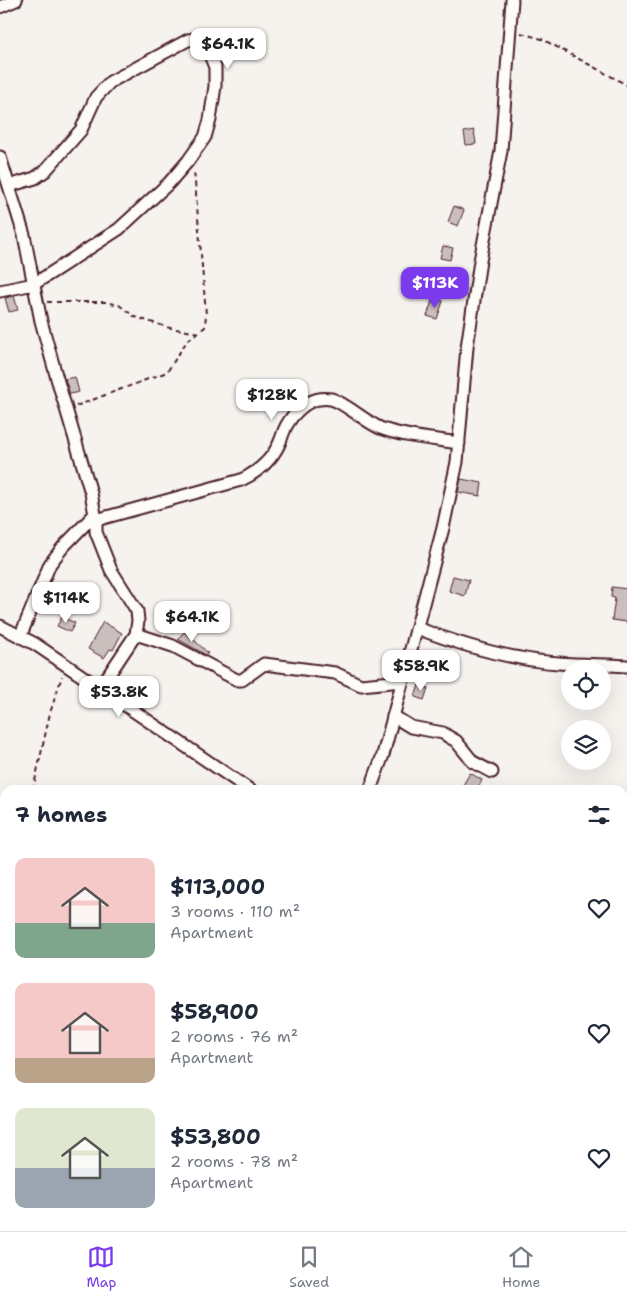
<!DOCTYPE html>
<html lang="en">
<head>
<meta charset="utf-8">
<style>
  :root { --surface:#fff; --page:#f2f2f3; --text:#1f2937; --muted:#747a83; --line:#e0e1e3; --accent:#7c3aed }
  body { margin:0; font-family:"Shantell Sans",sans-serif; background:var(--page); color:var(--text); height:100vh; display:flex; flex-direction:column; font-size:19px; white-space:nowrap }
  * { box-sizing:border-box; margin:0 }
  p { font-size:16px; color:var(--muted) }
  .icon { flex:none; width:28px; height:28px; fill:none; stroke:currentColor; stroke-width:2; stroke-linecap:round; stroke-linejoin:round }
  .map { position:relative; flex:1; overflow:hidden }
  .drawer { position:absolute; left:0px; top:785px; width:628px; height:446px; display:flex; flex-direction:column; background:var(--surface); border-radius:15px 15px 0 0; box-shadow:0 5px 20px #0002 }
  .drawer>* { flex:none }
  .controls { position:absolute; left:561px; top:660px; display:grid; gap:10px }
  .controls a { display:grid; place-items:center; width:50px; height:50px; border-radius:50%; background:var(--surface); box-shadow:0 5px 20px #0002; font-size:25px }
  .price { position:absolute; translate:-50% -42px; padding:0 11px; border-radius:10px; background:#fff; color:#222; font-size:16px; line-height:32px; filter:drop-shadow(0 1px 2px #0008) }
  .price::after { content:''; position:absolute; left:50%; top:30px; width:15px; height:11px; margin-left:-8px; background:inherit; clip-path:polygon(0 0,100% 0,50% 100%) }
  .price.current { background:var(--accent); color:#fff }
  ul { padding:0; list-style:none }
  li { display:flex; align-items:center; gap:15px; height:125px; padding:0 15px }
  li span { display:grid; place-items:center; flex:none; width:140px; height:100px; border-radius:10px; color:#555 }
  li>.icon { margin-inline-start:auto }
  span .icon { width:60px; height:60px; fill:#fffc; stroke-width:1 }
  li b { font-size:21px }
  h2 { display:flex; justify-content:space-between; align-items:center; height:60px; padding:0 15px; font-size:21px }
  .menu { display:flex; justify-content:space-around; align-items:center; height:70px; border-top:1px solid var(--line); background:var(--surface); font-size:14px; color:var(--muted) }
  .menu a { display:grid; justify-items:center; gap:2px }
  .menu .current { color:var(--accent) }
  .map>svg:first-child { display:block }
  .building { fill:#cbbfbe; stroke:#4a1f2b }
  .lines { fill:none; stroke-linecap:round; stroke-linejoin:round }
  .minor-casing { stroke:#4a1f2b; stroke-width:15 }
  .path { stroke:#4a1f2b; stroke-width:2; stroke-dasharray:5 4; stroke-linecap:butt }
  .minor { stroke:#fdfcf7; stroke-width:11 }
</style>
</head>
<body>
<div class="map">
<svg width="627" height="1231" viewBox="0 0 627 1231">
  <rect width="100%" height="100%" fill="#f6f3ef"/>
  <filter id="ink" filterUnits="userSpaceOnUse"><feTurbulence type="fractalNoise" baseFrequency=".02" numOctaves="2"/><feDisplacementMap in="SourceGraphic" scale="10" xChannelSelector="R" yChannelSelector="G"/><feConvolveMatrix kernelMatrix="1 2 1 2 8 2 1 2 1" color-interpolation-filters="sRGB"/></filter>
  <g filter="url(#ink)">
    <path class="building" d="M474,130L476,144L466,145L464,132Z
      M454,206L464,210L458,226L448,222Z
      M443,246L453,248L450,260L440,258Z
      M14,296L18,310L9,312L5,298Z
      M433,298L443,301L437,319L427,316Z
      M75,377L79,392L70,394L65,379Z
      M461,479L482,483L480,496L458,492Z
      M453,576L469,580L465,596L449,591Z
      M612,587L627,589V622L612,620L615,598L611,597Z
      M62,617L75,623L70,632L57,626Z
      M103,622L122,633L113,650L110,649L104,658L88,649Z
      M184,632L195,641L208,653L206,655L178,639Z
      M419,685L428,688L424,700L415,697Z
      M470,773L482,780L477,790H467L462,787Z"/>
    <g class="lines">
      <defs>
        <path id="minor" d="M0,7L16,0
          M0,157L24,235L41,321L56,375L91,493L96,520V532L111,570L137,611L138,621L136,634L100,688
          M0,291L34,284L119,229L169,183L188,161L205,137L210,120L215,86V67L207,48L200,41L195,39L188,40L110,82L96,97L81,130L45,171L35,178L9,186
          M96,520L241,480C258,472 271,461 279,444C285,431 282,430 292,417C302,405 314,396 331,399C342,401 366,422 380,428C403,437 435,439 459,443
          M0,626L35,644L250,790
          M417,628C451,641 484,652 520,658C555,665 591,664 627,666
          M136,634L173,646L237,680H242L264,664L335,673L361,685L402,681
          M20,637L50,564L63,547L95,514
          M393,716L411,727L443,733L449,737L456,741L473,762L492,772
          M370,790L383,755L443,528L457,462L467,347L480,261L501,151L512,0
          M0,1051L5,1050
          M622,1056L627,1059"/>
      </defs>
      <use href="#minor" class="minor-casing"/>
      <path class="path" d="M521,33L542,39L627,85
        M47,302H106L119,305L135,317L170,328L199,333
        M76,406L167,372L187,341L205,327L206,314L194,170
        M33,790L50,713L62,676
        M284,1226L287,1231
        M356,1231L363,1226"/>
      <use href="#minor" class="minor"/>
    </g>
  </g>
</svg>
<div class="controls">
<a><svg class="icon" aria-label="locate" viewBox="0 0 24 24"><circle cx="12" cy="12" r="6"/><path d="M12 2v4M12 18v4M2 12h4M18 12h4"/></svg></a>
<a><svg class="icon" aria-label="layers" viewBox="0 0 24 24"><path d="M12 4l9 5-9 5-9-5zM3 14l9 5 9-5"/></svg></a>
</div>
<b class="price" style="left:228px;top:70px">$64.1K</b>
<b class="price current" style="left:435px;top:309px">$113K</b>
<b class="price" style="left:272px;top:421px">$128K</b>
<b class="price" style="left:66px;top:624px">$114K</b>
<b class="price" style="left:192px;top:643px">$64.1K</b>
<b class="price" style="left:421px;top:692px">$58.9K</b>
<b class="price" style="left:119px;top:718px">$53.8K</b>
<section class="drawer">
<h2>7 homes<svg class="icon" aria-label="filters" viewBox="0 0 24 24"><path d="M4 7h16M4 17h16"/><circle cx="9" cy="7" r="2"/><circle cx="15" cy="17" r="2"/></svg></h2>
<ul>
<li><span style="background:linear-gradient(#f6c9c9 65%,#7fa58c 0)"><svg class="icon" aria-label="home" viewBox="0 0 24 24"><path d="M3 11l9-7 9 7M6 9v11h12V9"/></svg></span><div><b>$113,000</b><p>3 rooms · 110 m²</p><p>Apartment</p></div><svg class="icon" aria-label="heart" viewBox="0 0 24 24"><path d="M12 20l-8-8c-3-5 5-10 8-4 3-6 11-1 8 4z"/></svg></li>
<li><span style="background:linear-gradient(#f6c9c9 75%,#b9a48a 0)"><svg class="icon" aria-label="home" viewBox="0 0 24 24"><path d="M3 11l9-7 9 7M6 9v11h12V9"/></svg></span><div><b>$58,900</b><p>2 rooms · 76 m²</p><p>Apartment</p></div><svg class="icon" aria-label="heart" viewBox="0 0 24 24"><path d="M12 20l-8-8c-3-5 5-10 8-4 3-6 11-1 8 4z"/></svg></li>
<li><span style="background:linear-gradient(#dfe7d0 60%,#9aa5b1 0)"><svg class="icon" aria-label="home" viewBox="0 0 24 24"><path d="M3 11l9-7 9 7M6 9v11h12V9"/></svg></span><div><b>$53,800</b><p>2 rooms · 78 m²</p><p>Apartment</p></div><svg class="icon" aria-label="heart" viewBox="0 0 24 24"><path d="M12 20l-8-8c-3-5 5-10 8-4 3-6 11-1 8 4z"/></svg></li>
</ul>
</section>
</div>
<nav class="menu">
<a class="current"><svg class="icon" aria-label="map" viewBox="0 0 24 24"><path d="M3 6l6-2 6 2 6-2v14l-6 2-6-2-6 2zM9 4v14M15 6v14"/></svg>Map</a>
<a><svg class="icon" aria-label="saved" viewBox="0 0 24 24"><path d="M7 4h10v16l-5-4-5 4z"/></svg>Saved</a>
<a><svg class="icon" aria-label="home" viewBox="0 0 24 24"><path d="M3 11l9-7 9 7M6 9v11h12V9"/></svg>Home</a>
</nav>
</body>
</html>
